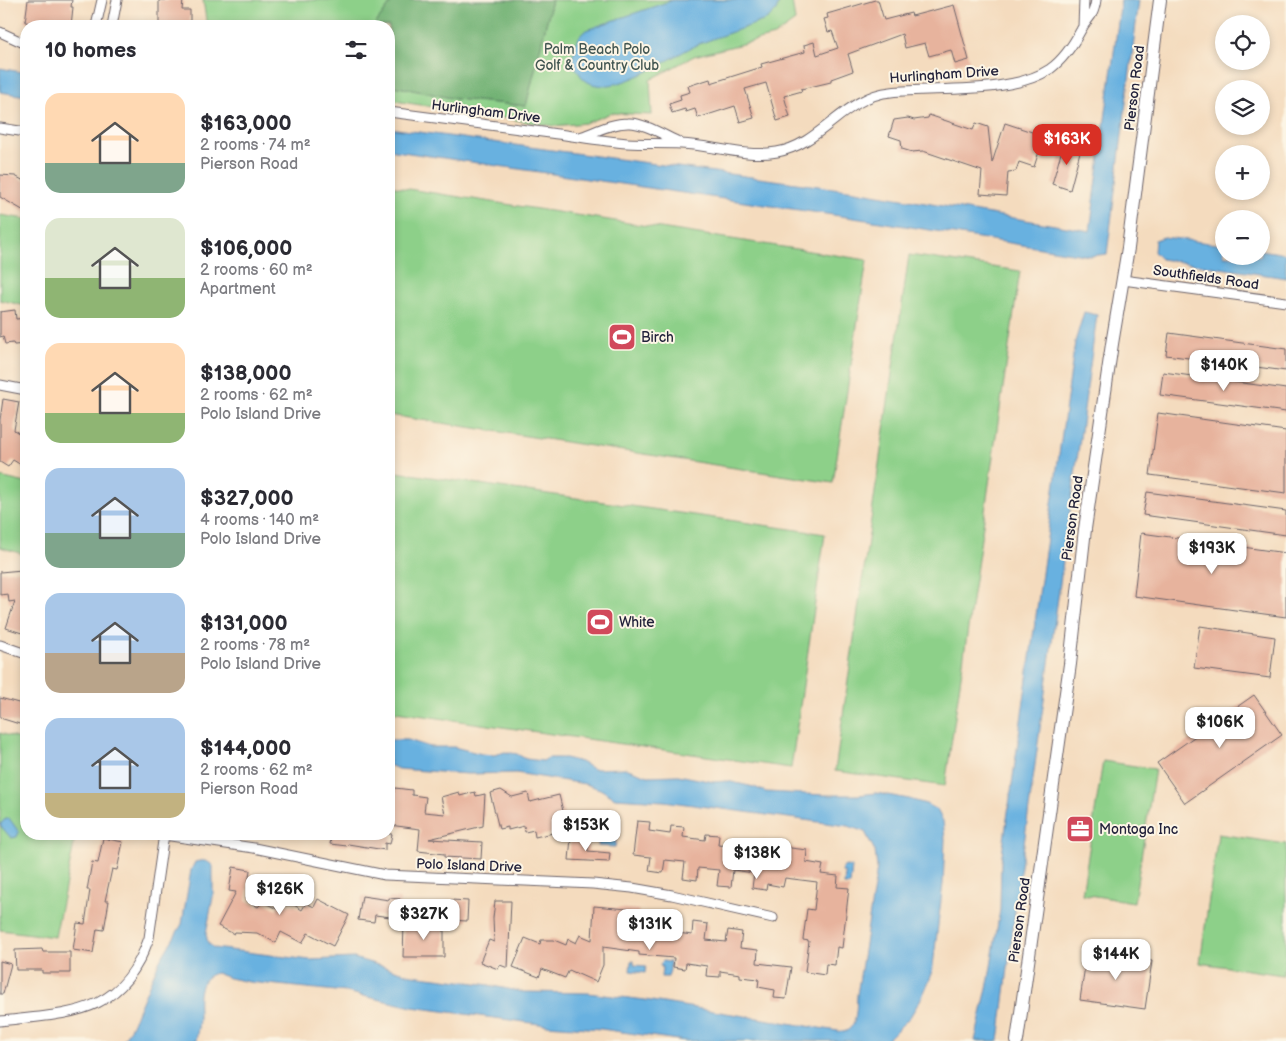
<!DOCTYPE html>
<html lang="en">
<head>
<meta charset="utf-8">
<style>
  :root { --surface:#fff; --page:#f2f2f3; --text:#2b2b33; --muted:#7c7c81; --accent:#d93025 }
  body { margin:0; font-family:"Balsamiq Sans",sans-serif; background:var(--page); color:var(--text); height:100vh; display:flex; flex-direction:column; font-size:19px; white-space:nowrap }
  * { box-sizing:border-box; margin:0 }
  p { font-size:16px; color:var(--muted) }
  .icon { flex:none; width:28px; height:28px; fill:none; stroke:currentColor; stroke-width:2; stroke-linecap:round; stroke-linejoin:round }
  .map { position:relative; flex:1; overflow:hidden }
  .sheet { position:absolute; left:20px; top:20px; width:375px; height:820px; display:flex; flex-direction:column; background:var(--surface); border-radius:20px; box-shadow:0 2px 8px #0003 }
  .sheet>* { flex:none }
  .tools { position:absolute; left:1215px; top:15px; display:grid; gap:10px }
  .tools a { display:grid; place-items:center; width:55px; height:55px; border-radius:50%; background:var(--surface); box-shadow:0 2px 8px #0003; font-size:25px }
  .price { position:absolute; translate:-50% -42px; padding:0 11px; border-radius:10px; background:#fff; color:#222; font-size:16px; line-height:32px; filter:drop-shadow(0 1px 2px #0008) }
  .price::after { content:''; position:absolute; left:50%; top:30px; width:15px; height:11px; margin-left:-8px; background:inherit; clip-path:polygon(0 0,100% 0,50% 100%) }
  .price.selected { background:var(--accent); color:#fff }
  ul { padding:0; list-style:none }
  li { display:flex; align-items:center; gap:15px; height:125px; padding:0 25px }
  li span { display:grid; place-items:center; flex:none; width:140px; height:100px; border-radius:15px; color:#555 }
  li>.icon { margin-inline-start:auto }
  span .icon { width:60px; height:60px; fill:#fffc; stroke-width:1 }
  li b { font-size:21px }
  h2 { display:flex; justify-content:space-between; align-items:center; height:60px; padding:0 25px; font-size:21px }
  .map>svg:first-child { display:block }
  .green { fill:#8dd089; stroke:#587962 }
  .forest { fill:#72b275; stroke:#4a6a58 }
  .water { fill:#68b1e0; stroke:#456a8e }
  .building { fill:#e7b39d }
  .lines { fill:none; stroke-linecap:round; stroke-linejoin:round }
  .street-casing { stroke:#6c6369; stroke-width:11 }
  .secondary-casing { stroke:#6c6369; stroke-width:14 }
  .street { stroke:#fff; stroke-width:9 }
  .secondary { stroke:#fff; stroke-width:12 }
  .labels { text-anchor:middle; stroke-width:4; stroke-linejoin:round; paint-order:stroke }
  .park-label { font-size:14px; fill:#425652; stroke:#fcf5e5 }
  .street-label { font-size:14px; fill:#22223b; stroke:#fcf5e5 }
  .poi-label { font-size:14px; fill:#22223b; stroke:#fcf5e5; text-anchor:start }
</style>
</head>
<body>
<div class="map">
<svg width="1286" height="1041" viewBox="0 0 1286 1041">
  <rect width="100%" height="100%" fill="#fcf5e5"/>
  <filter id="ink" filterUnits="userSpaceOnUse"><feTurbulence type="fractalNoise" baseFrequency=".02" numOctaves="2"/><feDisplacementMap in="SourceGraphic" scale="10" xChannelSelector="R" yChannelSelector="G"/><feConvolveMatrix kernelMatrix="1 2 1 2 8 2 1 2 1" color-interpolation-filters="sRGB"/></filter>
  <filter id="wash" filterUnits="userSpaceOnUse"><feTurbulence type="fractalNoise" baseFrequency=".0096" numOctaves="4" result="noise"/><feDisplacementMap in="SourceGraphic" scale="20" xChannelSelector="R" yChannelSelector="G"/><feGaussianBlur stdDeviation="1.12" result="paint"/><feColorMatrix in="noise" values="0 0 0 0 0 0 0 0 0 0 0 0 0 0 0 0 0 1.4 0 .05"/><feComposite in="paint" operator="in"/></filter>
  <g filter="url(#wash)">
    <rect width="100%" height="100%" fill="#f4dbbe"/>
    <path class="green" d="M203,0H393L374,26H207Z
      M552,0H792L795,21L774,36L694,56L650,80L652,115L611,113L586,123L553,126L389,100V85L456,99L526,106Z
      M389,186L867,260L833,483L389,415Z
      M0,215L26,219V306L0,300Z
      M909,255L1020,271L945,786L835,771Z
      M389,471L825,534L791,768L389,711Z
      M0,477L26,483V555L0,547Z
      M0,733L26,741V834H76L55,937L0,930Z
      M1103,761L1155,769L1134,902L1082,894Z
      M1218,834L1286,844V956L1283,975L1200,963Z"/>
    <path class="forest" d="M393,0H552L526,106L456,99L389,85V26H374Z"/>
    <path class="water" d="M673,0H780L776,11L768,19C745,28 722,35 699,44C673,54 601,110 579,73C576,68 571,62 573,56C575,44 577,37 586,30Z
      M1121,0H1139L1107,254L1090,256L874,221L389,150V128L855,191L1090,231Z
      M0,68L26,73V96L0,92Z
      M1164,237L1224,245V256H1261V250L1286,254V278L1161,259L1154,252L1155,240Z
      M1084,312L1097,315L1017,895L999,1041H975L989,979L1000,910L1001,861L1075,342Z
      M389,740H408L430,747H454L482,754L494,755L505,752L517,754L526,759L543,761L548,758H565L581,762L593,769L625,768L648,776L678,775L714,782L727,781L754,787L766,792L824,795H859L876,793L909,799L926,804L937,810L943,821L945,839L943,884L932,974L922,997L910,1017L886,1041H685L601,1029L547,1025L412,1007L346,992L249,982L229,978L216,973C195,979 199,999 199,1017C199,1025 197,1033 196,1041H123L132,1025L159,962L182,924L191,870L195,862C203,860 207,860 213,866V897L206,934L208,943L214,948L310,960L354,958L412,975L483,984L523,992L588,993L645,1000L844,1032C858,1027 856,1008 857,995L877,868L875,851L865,832L848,826L664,801L615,798L600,789L585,784L516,773L468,774L398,769L389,765Z
      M9,818L19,832L17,837L11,838L0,825L4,820Z
      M599,835L616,836L615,847L598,846Z
      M846,866L852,867L850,885H844L845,873L842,872V868Z
      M631,961H634V965L646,966L645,973L630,971Z
      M663,961L670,962V970L668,977H661L662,968L660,964Z"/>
    <g id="blocks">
      <path class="building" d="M28,0H72L71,7H73L71,26L25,22Z
        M159,0H183L182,10H190V26H159Z
        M875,0H878L884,20L911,13L912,16L954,5L969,60L955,64L951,50L929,56L925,43L905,48L902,34L848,54L853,71L831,79V82L801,89L802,91L784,96L790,117L777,121L766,83L745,89L754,118L740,122L735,106L698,118L695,109L686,112L685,109L672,113L669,104L681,100L680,95L690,92L688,86L710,79L711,83L762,67L761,64L805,52L804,45L814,42L817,55L838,48L832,31L828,32L824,19L828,18L827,14Z
        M929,115L973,130L976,123L988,127L992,163L1005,123L1044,136L1034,167L1019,162L1016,171L1008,172L1006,196L980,194L982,171L923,151L912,152L902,149L901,140L889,136L894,120L908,118L914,120L928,118Z
        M1064,143L1081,148L1070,190L1052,184Z
        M0,175L15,176L26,182V212L0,197Z
        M15,310L16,319L26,318V344L14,345L13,343L5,344L3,336L0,337V312Z
        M1169,333L1286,349V371L1166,355Z
        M1163,372L1286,389V412L1160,395Z
        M3,399L19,402L14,430L26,438V468L13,460L8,467L0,462V420Z
        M1158,413L1286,431V493L1150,475Z
        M1147,492L1286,511V535L1143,515Z
        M1141,533L1286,553V617L1134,596Z
        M22,570L23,579H26V619L22,633L6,628L15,601L9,602L8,594L0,595V572Z
        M1200,626L1275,637L1270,678L1194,668Z
        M1254,695L1282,735L1185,803L1157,763Z
        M0,698L26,705V726L0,718Z
        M395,788L412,790V795L426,797L424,812L445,814L441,797L459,792L460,796L475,792L476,796L485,794L483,826L429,839L482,842L481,859L444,857V854L418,851L420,829L389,825V791L394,792Z
        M501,790L512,797L528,793L530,802L559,795L564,815L562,831L535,837L534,830L525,832L524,826L508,830V827L499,829L490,793Z
        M637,821L650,822L649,831L670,834L671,826L684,827L683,837L705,840L706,834L719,835L718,845L739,847L740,841L752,843V848L774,851L775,846L807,850L806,862L823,865L821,874L838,876L837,887L849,888L842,948L837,947L835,965L826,964L825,975L805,972L809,941L803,940L807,909L814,910L817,882L785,878L783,887L767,884L766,890L752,888L754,873L733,870L731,887L717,886L719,870L698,868L697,880L683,878L685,862L665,860L663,873L649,871L651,857L633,855Z
        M332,834H392L390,844L385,843V850L348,844L347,846L330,844Z
        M103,838L123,842L117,870L112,869L105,901H109L104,930L97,929L93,953L73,950L77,923L85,924L90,890H87L92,862L98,863Z
        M571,838L588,839V851L610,853L609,862L569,860Z
        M233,867L250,870L246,900L258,907L263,902L277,909L280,903L284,905H294L302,910L306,903L314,907L318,899L349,915L333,946L308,933L302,943L281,932L276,943L257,933L235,932L234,934L218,926L236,892L229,891Z
        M362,896L389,900V898L400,899L398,918L375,915L374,922L358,920Z
        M451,900L468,901L467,921L449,920Z
        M495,901H511L508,968L500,965L498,969L480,962L489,940L494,942L493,918Z
        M594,906L639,910L637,926L658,928L660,918L673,920L671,932L692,935L693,922L708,924L706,940L726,942L728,930L742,932L740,948L758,950L757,963L791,967L786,999L774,998L775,990L758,987L759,979L740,977V974L720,971V977L706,976L707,966L686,963L685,969L673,967L674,958L639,955V952L603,947V965L596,982L569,970L565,978L542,969L539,977L513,967L525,938L540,944L541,940H554L566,945L568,939L576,943L580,935L592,940Z
        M404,924L444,925V957H403Z
        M42,949L43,952H70V973H42V970H16L15,950Z
        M1087,952L1152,961L1145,1009L1080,1000Z
        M0,961L11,964L3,994H0Z"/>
    </g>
  </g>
  <g filter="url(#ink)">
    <use href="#blocks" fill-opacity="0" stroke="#6c6369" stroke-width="1"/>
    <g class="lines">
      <defs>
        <path id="street" d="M96,26L102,0
          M112,26L117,0
          M1083,27L1084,0
          M0,32L26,44
          M389,112C442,119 496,126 550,133C575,136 601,141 627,143C645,144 663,143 681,144C712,145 745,158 777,152C822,144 845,96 891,92C937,87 1011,95 1050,69C1064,59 1073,45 1081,30C1088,16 1093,19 1096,0
          M0,128L26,132
          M583,136C597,131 612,123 628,123C643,122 665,136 679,142
          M1123,280L1286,302
          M0,385L26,390
          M0,645L26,654
          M164,835L254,848L385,875L593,884L632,888L672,895L773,918
          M0,1021C71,1013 122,1016 149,938L164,834"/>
        <path id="secondary" d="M1017,1041L1070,664L1085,529L1112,344L1128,248L1160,0"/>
      </defs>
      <use href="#street" class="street-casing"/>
      <use href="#secondary" class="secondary-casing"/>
      <use href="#street" class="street"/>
      <use href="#secondary" class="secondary"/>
    </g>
  </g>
  <defs>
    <symbol id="stadium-square" viewBox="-11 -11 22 22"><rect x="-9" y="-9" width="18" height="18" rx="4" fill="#d1495b" stroke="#fcf5e5"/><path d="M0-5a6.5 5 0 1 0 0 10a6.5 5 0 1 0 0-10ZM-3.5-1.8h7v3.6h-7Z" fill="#fff"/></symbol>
    <symbol id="office-square" viewBox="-11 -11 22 22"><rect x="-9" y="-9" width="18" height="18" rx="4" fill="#d1495b" stroke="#fcf5e5"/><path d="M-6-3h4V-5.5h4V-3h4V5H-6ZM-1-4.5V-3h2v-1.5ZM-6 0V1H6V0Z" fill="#fff"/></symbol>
  </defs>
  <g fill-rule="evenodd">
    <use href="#stadium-square" x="606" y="321" width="32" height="32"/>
    <use href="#stadium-square" x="584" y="606" width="32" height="32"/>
    <use href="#office-square" x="1064" y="813" width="32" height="32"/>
  </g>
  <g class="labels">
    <g class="park-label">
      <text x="597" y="54">Palm Beach Polo<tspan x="597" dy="16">Golf &amp; Country Club</tspan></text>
    </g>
    <g class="street-label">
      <text transform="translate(944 74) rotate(-4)" y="5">Hurlingham Drive</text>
      <text transform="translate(1134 88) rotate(-83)" y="5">Pierson Road</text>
      <text transform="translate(486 111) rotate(7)" y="5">Hurlingham Drive</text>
      <text transform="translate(1206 277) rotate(8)" y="5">Southfields Road</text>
      <text transform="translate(1072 518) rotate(-82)" y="5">Pierson Road</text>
      <text transform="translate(469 865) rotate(2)" y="5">Polo Island Drive</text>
      <text transform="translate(1019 920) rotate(-82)" y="5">Pierson Road</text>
    </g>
    <g class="poi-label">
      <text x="641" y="342">Birch</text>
      <text x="619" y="627">White</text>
      <text x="1099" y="834">Montoga Inc</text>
    </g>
  </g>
</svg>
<div class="tools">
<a><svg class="icon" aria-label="locate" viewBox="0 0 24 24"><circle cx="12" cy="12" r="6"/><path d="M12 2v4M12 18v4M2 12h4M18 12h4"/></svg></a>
<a><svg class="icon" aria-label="layers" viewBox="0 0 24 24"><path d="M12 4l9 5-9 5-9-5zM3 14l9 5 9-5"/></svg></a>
<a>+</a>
<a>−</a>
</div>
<b class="price selected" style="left:1067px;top:166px">$163K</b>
<b class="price" style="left:1224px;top:392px">$140K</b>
<b class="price" style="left:1212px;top:575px">$193K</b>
<b class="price" style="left:1220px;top:749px">$106K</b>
<b class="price" style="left:586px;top:852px">$153K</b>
<b class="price" style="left:757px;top:880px">$138K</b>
<b class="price" style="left:280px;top:916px">$126K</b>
<b class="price" style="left:424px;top:941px">$327K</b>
<b class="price" style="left:650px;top:951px">$131K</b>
<b class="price" style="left:1116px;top:981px">$144K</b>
<section class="sheet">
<h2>10 homes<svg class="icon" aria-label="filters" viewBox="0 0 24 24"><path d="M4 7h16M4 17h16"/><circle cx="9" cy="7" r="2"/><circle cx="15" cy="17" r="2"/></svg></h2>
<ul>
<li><span style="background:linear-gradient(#ffd9b3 70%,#7fa58c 0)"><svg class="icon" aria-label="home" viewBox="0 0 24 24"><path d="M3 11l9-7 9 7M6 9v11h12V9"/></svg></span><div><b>$163,000</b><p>2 rooms · 74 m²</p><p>Pierson Road</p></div></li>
<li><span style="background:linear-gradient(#dfe7d0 60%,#8fb573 0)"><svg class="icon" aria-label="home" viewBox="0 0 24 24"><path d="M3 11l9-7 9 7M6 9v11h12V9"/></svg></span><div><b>$106,000</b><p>2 rooms · 60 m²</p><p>Apartment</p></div></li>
<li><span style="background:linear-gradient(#ffd9b3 70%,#8fb573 0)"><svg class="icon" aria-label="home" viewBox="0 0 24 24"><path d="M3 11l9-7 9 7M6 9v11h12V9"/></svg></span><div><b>$138,000</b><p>2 rooms · 62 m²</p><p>Polo Island Drive</p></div></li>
<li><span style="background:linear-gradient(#a9c7e8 65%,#7fa58c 0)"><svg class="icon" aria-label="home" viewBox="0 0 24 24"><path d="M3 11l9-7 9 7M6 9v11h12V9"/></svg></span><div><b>$327,000</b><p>4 rooms · 140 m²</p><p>Polo Island Drive</p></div></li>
<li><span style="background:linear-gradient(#a9c7e8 60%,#b9a48a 0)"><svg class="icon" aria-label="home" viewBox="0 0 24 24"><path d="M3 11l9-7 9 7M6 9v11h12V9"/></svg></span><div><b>$131,000</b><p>2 rooms · 78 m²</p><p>Polo Island Drive</p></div></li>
<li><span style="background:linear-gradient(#a9c7e8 75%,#c2b280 0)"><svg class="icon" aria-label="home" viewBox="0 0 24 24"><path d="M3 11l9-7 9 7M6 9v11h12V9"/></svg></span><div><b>$144,000</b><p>2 rooms · 62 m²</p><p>Pierson Road</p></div></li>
</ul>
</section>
</div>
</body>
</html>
